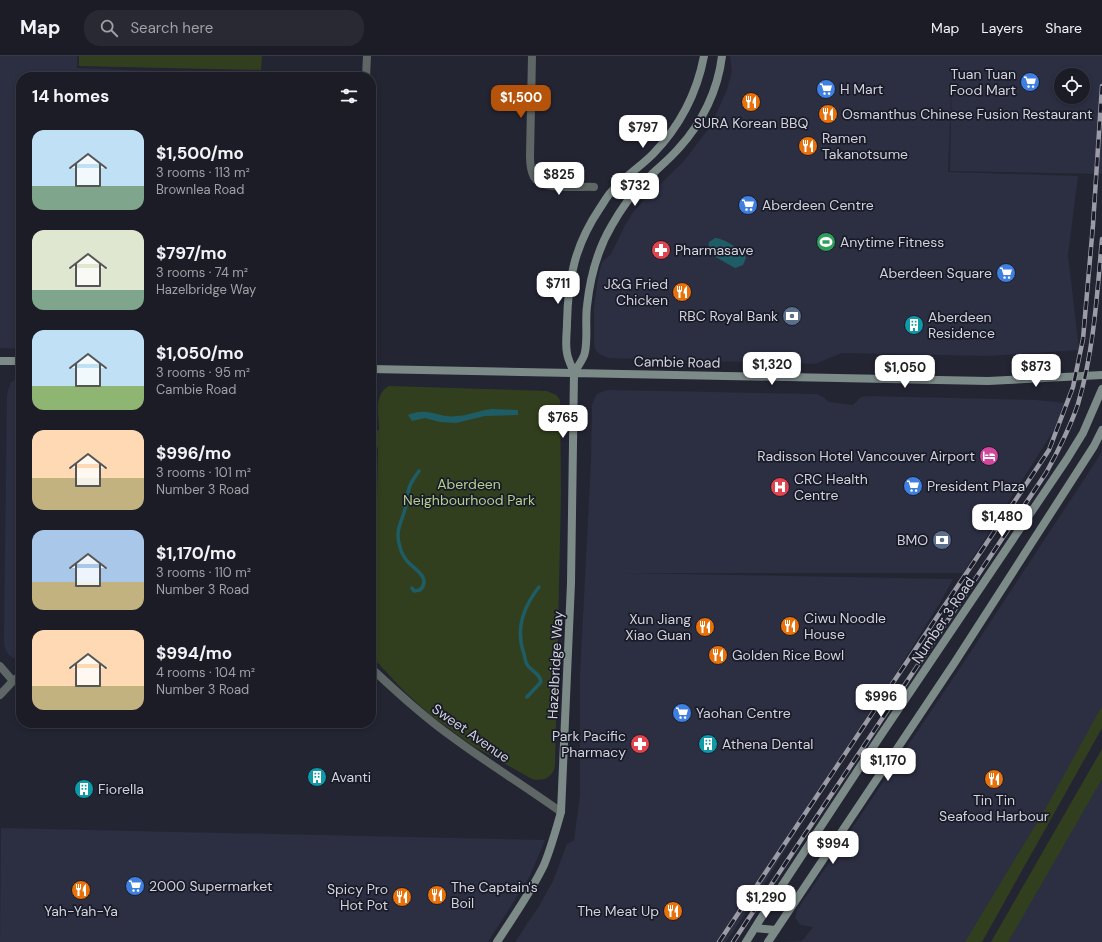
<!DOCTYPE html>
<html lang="en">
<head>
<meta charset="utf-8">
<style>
  :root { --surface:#1b1c26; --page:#282932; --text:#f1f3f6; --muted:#a0a1a7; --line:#393a43; --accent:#b45309 }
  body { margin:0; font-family:"DM Sans",sans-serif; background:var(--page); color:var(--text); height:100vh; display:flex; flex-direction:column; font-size:15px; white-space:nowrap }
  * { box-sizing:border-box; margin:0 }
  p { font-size:13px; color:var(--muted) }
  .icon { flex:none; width:22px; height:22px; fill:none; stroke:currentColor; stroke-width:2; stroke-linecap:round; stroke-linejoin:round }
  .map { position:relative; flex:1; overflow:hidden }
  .sheet { position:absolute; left:16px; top:16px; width:360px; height:656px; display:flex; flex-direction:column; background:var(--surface); border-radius:16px; box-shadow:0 2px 6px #0003,0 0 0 1px var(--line) }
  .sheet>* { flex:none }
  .tools { position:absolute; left:1054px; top:12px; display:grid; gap:8px }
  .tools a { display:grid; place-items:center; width:36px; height:36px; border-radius:50%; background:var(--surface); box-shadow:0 2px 6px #0003,0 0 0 1px var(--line); font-size:20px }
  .price { position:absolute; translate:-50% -34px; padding:0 9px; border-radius:8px; background:#fff; color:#222; font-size:13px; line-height:26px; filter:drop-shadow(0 1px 2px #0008) }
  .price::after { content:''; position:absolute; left:50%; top:24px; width:12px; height:9px; margin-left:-6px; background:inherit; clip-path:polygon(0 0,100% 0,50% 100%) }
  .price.current { background:var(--accent); color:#fff }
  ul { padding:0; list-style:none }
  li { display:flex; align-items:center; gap:12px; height:100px; padding:0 16px }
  li span { display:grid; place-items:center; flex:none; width:112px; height:80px; border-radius:12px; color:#555 }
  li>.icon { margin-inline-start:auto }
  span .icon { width:48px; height:48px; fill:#fffc; stroke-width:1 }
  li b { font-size:17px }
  h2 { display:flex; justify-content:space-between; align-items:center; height:48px; padding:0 16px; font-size:17px }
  header { display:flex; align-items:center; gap:24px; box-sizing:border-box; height:56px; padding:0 20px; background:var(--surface); border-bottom:1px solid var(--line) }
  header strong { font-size:19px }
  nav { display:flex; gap:22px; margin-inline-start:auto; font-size:14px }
  .search { width:280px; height:36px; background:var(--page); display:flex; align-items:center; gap:10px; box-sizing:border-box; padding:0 14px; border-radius:16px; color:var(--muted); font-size:15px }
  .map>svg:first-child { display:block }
  .built { fill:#2c2e42; fill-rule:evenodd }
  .green { fill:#323f1e }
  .water { fill:#1e5d66 }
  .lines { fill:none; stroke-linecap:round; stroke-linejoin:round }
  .stream { stroke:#1e5d66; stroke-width:3.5 }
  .street { stroke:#5e6765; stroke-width:8 }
  .secondary { stroke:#7d8b88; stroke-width:8 }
  .rail-casing { stroke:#9b9ca6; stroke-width:4.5 }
  .rail { stroke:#1a1b29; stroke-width:3; stroke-dasharray:9; stroke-linecap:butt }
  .labels { text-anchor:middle; stroke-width:3.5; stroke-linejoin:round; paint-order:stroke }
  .poi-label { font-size:14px; fill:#d1d2db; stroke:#1a1b29; text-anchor:start }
  .street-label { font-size:14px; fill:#d1d2db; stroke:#1a1b29 }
  .park-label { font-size:14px; fill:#b4d08d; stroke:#1a1b29 }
</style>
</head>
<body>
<header>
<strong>Map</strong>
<div class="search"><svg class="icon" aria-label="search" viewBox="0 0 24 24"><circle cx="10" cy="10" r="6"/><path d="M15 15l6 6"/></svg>Search here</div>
<nav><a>Map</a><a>Layers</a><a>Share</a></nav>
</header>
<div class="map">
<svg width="1102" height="886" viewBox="0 0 1102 886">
  <rect width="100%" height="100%" fill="#242533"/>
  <path class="built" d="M0,0H77V12L268,20L21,21V293L0,292Z
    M730,0H1102V118L950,115L952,15L948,116L1078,120L1068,199L1079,294L988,300L842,297L815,308L608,302L599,298L595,293L594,287V252L598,221L602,206L611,198L625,169L634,155L646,142L684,105L709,72L719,52L727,33L732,15ZM1061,19H1083V41H1061Z
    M21,321V603L14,602L9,599L6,595L4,587L7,341L8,335L11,326Z
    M608,334L817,338L823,341L829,346L853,349L861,341L867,340L1036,344L1065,347L1056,371L963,517H622L953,523L941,545L749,852L726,886H515L539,850L553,825L567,788L574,784L580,739V618L591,406L592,349L596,339L599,337Z
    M1102,396V658L968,886H781L802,885L813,871L801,869L798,866L795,862L797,854L962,609Z
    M1102,717V886H1003Z
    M1,772L545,784L530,820L488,886H0Z"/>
  <path class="green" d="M79,0H262L261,14L79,10Z
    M389,330L547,335L556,339L560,344L561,437L555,710C553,721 544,726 532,723L473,690L429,658L403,634L377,606L374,599V591L378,392L375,386V375L379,374C379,358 373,339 389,330Z
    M1102,650V672L982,886H965L1047,750Z
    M1102,693V723L1008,886H991Z"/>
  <path class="water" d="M715,182C723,182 743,194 746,202L743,209L735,212L712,199C709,195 708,191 709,186Z
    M492,353L518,354V359L485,360L456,367L440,366L425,362L412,365L408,359C429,350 439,363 458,360C470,359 480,354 492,353Z"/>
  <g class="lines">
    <path class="stream" d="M412,532L414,535L420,534C432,522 414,513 407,505C404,501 401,496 400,491C394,473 403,465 406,449C407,445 407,441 408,437C409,428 414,422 419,415
      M527,641L541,626C540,618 533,616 528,610C525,606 525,602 524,598C515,573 524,550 539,531"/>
    <path class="street" d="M532,0L530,100C530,107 531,115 534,121C542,135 580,130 594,131
      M366,21L367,0
      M0,610L13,625
      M371,612C398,637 425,662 455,683C489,708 526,731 561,756
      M0,639L13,625L21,619"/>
    <path class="secondary" d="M0,305H21
      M371,313L988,325L1102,319
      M574,317C577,311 584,303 585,296C588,281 585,265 587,250C590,222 597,194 612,169C620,155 630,140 642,128C654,115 668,105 679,92C702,67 718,34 722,0
      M868,700L886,711
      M755,872L776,874
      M497,886C513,861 531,836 544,809C551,792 556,774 561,756L571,527L574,317C572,311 568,304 567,297C565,288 567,276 567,267C568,222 575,189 600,152C604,146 607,140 612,135C624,121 640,111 653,98C679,71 697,37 704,0
      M746,886L766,854L879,682L1067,403L1083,377L1102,333
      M768,886L955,606L1094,390L1102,374"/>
    <defs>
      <path id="rail" d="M719,886L1049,394L1073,331L1083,283L1093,169L1102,30
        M733,886L1046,417C1058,395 1070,372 1078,348C1094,294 1097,239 1102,183"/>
    </defs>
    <use href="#rail" class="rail-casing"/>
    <use href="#rail" class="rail"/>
  </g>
  <defs>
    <symbol id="supermarket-disc" viewBox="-11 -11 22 22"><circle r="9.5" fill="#3f7fe0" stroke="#1a1b29"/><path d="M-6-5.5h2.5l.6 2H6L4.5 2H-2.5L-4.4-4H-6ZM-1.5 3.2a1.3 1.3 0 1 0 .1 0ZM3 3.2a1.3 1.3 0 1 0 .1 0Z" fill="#fff"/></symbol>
    <symbol id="restaurant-disc" viewBox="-11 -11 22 22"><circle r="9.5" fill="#e8710a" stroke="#1a1b29"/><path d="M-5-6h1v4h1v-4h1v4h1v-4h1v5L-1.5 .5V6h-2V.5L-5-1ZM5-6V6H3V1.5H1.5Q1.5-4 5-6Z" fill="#fff"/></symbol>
    <symbol id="stadium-disc" viewBox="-11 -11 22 22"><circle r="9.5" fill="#2e9e5b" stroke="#1a1b29"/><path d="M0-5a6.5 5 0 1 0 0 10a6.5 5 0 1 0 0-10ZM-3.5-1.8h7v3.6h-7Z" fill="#fff"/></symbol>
    <symbol id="pharmacy-disc" viewBox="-11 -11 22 22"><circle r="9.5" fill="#e0444e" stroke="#1a1b29"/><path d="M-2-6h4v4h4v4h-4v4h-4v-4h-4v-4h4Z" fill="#fff"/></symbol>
    <symbol id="bank-disc" viewBox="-11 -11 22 22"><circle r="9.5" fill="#5c6f8a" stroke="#1a1b29"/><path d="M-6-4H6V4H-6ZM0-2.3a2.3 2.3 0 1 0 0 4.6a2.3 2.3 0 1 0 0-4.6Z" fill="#fff"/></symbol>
    <symbol id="building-disc" viewBox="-11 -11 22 22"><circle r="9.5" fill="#0f9aa8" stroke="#1a1b29"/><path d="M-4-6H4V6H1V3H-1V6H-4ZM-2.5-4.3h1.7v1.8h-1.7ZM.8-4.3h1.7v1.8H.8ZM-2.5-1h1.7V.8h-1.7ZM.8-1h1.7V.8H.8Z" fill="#fff"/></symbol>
    <symbol id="hotel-disc" viewBox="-11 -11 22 22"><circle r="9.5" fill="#d1479c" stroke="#1a1b29"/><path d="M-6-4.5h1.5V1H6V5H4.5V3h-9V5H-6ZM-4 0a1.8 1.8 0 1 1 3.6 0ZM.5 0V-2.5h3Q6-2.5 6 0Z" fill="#fff"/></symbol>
    <symbol id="hospital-disc" viewBox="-11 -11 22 22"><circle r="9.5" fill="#e0444e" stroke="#1a1b29"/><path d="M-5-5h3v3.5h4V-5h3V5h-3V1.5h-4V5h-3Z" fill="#fff"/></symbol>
  </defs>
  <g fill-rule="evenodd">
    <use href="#supermarket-disc" x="1019" y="15" width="22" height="22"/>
    <use href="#supermarket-disc" x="815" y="22" width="22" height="22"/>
    <use href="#restaurant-disc" x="740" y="35" width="22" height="22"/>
    <use href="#restaurant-disc" x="817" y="47" width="22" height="22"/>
    <use href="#restaurant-disc" x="797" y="79" width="22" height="22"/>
    <use href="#supermarket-disc" x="737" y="138" width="22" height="22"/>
    <use href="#stadium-disc" x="815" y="175" width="22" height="22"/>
    <use href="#pharmacy-disc" x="650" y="183" width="22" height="22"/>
    <use href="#supermarket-disc" x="995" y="206" width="22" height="22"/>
    <use href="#restaurant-disc" x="671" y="225" width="22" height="22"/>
    <use href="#bank-disc" x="781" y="249" width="22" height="22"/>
    <use href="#building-disc" x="903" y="258" width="22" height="22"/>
    <use href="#hotel-disc" x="978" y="389" width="22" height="22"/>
    <use href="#supermarket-disc" x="902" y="419" width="22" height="22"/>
    <use href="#hospital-disc" x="769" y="420" width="22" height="22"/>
    <use href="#bank-disc" x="931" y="473" width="22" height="22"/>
    <use href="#restaurant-disc" x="779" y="559" width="22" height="22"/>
    <use href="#restaurant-disc" x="694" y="560" width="22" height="22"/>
    <use href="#restaurant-disc" x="707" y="588" width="22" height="22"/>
    <use href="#supermarket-disc" x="671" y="646" width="22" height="22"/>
    <use href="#pharmacy-disc" x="629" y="677" width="22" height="22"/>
    <use href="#building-disc" x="697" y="677" width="22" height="22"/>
    <use href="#building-disc" x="306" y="710" width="22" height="22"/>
    <use href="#restaurant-disc" x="983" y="712" width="22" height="22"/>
    <use href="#building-disc" x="73" y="722" width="22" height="22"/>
    <use href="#supermarket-disc" x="124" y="819" width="22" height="22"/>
    <use href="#restaurant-disc" x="70" y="823" width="22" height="22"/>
    <use href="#restaurant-disc" x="426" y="828" width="22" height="22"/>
    <use href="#restaurant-disc" x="391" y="830" width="22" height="22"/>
    <use href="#restaurant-disc" x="662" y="844" width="22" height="22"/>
  </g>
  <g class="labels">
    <g class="poi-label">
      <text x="1016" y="23" text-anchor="end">Tuan Tuan<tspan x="1016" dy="16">Food Mart</tspan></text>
      <text x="840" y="38">H Mart</text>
      <text x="842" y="63">Osmanthus Chinese Fusion Restaurant</text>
      <text x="751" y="72" text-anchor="middle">SURA Korean BBQ</text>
      <text x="822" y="87">Ramen<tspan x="822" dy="16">Takanotsume</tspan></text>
      <text x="762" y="154">Aberdeen Centre</text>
      <text x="840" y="191">Anytime Fitness</text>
      <text x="675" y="199">Pharmasave</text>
      <text x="992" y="222" text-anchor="end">Aberdeen Square</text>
      <text x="668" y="233" text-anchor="end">J&amp;G Fried<tspan x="668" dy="16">Chicken</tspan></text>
      <text x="778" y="265" text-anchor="end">RBC Royal Bank</text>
      <text x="928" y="266">Aberdeen<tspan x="928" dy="16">Residence</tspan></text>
      <text x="975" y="405" text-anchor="end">Radisson Hotel Vancouver Airport</text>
      <text x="794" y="428">CRC Health<tspan x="794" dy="16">Centre</tspan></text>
      <text x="927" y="435">President Plaza</text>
      <text x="928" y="489" text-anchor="end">BMO</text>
      <text x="804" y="567">Ciwu Noodle<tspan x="804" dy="16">House</tspan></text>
      <text x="691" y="568" text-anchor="end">Xun Jiang<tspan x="691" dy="16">Xiao Guan</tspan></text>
      <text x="732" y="604">Golden Rice Bowl</text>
      <text x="696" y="662">Yaohan Centre</text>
      <text x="626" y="685" text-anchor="end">Park Pacific<tspan x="626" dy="16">Pharmacy</tspan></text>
      <text x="722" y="693">Athena Dental</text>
      <text x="331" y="726">Avanti</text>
      <text x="98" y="738">Fiorella</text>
      <text x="994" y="749" text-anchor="middle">Tin Tin<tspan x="994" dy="16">Seafood Harbour</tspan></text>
      <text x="149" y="835">2000 Supermarket</text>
      <text x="451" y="836">The Captain's<tspan x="451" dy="16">Boil</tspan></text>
      <text x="388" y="838" text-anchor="end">Spicy Pro<tspan x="388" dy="16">Hot Pot</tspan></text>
      <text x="81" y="860" text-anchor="middle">Yah-Yah-Ya</text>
      <text x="659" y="860" text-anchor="end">The Meat Up</text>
    </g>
    <g class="street-label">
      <text transform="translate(677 306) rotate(1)" y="5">Cambie Road</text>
      <text transform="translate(943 564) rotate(-56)" y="5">Number 3 Road</text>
      <text transform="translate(555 609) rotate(-87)" y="5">Hazelbridge Way</text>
      <text transform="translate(471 677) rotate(35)" y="5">Sweet Avenue</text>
    </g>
    <g class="park-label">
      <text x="469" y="433">Aberdeen<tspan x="469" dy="16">Neighbourhood Park</tspan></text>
    </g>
  </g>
</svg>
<div class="tools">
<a><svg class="icon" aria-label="locate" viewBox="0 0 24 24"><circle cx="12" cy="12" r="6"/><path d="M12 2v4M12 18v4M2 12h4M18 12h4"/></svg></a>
</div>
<b class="price current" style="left:521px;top:63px">$1,500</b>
<b class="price" style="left:643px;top:93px">$797</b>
<b class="price" style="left:559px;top:140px">$825</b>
<b class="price" style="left:635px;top:151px">$732</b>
<b class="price" style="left:558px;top:249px">$711</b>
<b class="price" style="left:772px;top:330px">$1,320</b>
<b class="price" style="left:1036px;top:332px">$873</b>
<b class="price" style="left:905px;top:333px">$1,050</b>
<b class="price" style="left:563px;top:383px">$765</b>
<b class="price" style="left:1002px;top:482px">$1,480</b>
<b class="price" style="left:881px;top:662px">$996</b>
<b class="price" style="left:888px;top:726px">$1,170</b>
<b class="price" style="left:833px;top:809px">$994</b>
<b class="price" style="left:766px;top:863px">$1,290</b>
<section class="sheet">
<h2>14 homes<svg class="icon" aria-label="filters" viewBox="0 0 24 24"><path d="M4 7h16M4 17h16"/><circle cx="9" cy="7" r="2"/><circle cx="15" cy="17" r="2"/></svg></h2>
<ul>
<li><span style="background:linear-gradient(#bfe0f5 70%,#7fa58c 0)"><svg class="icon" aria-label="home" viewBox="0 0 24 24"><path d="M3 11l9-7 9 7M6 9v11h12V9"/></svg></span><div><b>$1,500/mo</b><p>3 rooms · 113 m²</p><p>Brownlea Road</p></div></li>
<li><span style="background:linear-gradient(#dfe7d0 75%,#7fa58c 0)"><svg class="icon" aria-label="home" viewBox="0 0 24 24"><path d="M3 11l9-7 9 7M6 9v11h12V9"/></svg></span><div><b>$797/mo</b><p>3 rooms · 74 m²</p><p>Hazelbridge Way</p></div></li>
<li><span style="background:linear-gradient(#bfe0f5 70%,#8fb573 0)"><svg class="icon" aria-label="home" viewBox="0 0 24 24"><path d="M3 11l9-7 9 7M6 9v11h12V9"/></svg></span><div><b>$1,050/mo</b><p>3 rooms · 95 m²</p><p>Cambie Road</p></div></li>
<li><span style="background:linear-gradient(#ffd9b3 60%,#c2b280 0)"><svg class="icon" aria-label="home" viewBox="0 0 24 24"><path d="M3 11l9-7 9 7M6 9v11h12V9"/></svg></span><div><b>$996/mo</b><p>3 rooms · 101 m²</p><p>Number 3 Road</p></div></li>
<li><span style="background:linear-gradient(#a9c7e8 65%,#c2b280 0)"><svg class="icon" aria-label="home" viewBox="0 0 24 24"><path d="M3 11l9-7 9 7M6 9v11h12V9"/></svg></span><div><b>$1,170/mo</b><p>3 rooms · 110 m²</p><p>Number 3 Road</p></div></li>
<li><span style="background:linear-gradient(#ffd9b3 70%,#c2b280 0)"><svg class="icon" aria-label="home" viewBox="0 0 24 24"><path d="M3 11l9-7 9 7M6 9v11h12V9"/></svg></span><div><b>$994/mo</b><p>4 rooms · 104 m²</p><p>Number 3 Road</p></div></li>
</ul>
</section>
</div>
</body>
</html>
